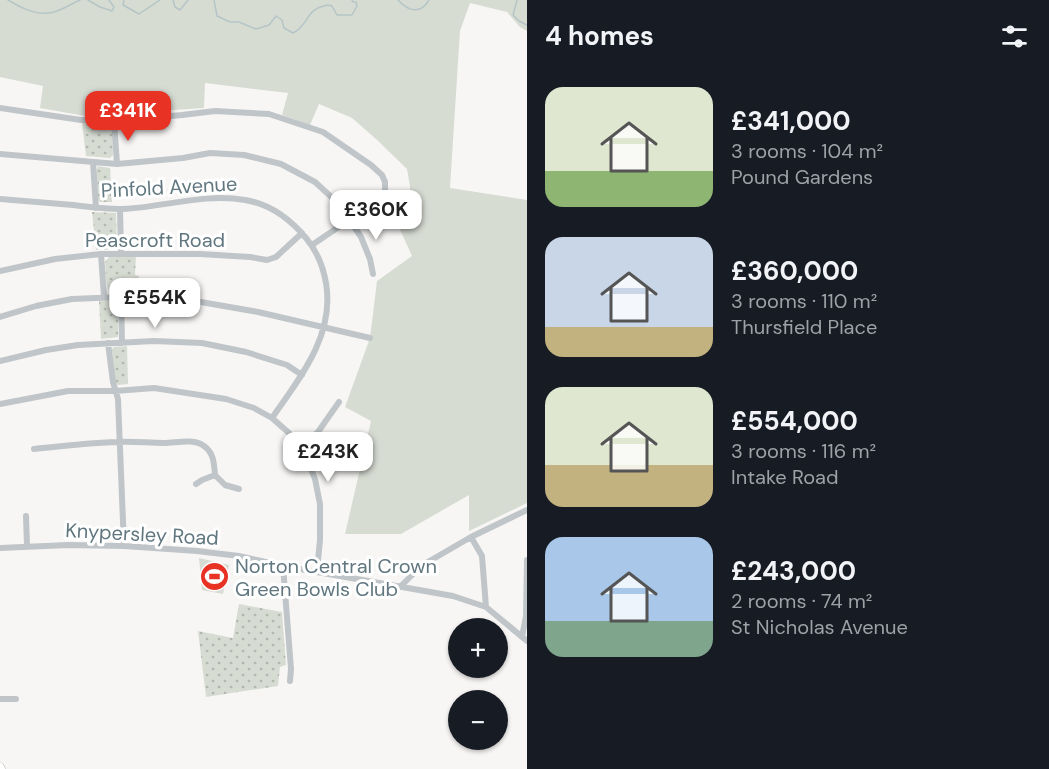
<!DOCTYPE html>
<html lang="en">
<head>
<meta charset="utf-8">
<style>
  :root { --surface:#171b24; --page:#242831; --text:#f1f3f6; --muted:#9ea1a6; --accent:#e73224 }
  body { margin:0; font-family:"DM Sans",sans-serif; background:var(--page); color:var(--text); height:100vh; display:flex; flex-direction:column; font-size:22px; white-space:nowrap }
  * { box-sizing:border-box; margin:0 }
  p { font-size:20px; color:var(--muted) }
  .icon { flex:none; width:33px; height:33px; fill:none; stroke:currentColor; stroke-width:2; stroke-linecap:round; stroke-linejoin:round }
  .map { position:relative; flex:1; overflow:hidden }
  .sheet { display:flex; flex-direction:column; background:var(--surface); width:522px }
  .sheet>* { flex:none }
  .fabs { position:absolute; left:448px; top:618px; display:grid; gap:12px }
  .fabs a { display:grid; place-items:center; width:60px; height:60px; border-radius:50%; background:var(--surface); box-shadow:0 2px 4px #0004; font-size:30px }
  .price { position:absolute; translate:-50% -51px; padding:0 14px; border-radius:12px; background:#fff; color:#222; font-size:20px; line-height:39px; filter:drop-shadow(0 2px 3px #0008) }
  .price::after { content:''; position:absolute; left:50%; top:36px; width:18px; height:14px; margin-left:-9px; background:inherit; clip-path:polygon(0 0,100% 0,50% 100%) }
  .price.current { background:var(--accent); color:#fff }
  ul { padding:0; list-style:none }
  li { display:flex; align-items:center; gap:18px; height:150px; padding:0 18px }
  li span { display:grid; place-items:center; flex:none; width:168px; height:120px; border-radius:18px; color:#555 }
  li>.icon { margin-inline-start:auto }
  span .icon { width:72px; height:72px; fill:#fffc; stroke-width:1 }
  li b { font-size:26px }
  h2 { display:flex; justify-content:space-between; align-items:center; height:72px; padding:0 18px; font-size:26px }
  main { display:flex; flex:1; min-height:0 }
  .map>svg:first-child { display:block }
  .grass { fill:url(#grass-dots) }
  .park { fill:#d7dcd3 }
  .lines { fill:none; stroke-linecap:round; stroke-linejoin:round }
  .stream { stroke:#b5c5c7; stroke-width:1.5 }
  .major-casing { stroke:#b1b8ba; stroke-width:9 }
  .minor { stroke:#bfc5c8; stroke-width:6 }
  .major { stroke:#fff; stroke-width:8 }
  .labels { text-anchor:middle; stroke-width:6; stroke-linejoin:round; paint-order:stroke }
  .street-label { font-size:20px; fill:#61777f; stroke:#fff }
  .poi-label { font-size:20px; fill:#61777f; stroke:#fff; text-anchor:start }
</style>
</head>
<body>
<main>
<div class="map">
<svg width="527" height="769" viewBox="0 0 527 769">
  <defs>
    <pattern id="grass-dots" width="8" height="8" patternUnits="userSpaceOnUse" patternTransform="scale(1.5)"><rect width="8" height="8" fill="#d7dcd3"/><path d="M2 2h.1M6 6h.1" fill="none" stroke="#b2b7b0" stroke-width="1.8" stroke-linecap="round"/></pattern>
  </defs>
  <rect width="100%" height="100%" fill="#f7f6f4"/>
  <path class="grass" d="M82,123L109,124L112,128L113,155L110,158L86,156Z
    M98,166L110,168L112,202H100L98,200L96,171Z
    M92,212L116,213L117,246L115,249L96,250Z
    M136,256L135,275L139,276L138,292L111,293C104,286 106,271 105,262L109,257Z
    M116,300L118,302V337L101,339L99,301Z
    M127,346L128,384L118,385L115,383L112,349L114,347Z
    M239,604L282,612L286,665L280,667L278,686L206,697L198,631L233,638Z"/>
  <path class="park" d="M0,0H527V31L520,27L507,12L470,3L460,31L450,188L527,200V503L469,531V495L401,534H345L371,421L345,407L370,338L377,281L412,256L398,225L410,206V186L407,169L376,139L352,118L319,104L310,125L282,115L288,93L205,83L204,108L85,116L40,108L43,86L0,77Z
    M199,558L229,565L223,594L202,590Z"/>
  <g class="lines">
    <path class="stream" d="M8,0C20,7 34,15 49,13C59,12 71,4 80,0
      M88,0L100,7L112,11L114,7L109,0
      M124,0L123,5L139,14L160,0
      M173,0L175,7L180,10L188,0
      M214,0L217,16L230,22H239L256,29L269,25L276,16L282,20L284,28L293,33C310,25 304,9 328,5L332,6L337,15H352L357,6L356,2H353L352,0
      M398,0C408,11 420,15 429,0
      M517,0L513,15L519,21L527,25"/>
    <defs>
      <path id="major" d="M0,767L1,769"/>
    </defs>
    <use href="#major" class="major-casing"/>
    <path class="minor" d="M0,108L81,120H98L114,121L182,115L215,111L269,114L323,132L371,165L382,175L385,182V190L381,197L371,205L312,245
      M114,121L117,164
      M0,154L117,164L183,158L210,153L244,155L281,164L315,182L339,204L361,237L370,259L373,274
      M93,162L96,208
      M0,199C24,201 48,203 73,205C89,207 106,209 123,209C164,207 204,193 245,200C270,204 290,219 306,238C317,251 323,266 326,283C335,335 300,378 272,418
      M120,209L121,254
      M101,254L104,297
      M0,271L55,259L101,254H200L250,257L267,260L276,257L302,233
      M121,297L122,343
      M0,317L36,306L72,299L121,297L195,301L258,312L370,338
      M108,343L113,382L118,399L124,546
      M0,361L46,350L78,345L154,341L202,343L246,352L287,365L302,375
      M0,404L68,391H115L154,388L226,399L254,408L272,418L289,433L301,447L307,459L315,479L320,504V540L317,571
      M301,447L318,432L339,402
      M34,449C62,446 89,443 117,442C133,441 148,443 164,443C177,443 193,438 204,446C214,453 214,464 215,475L225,485L239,489
      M196,484L202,480L215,475
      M26,516L27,546
      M471,537L482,556L486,607
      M0,548L68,545L124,546L197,551L239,556L283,566L453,596L486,607L527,641
      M283,566L291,669L290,681
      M401,586L421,566L471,537L527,510
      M522,637L526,616L527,560
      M0,699H16"/>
    <use href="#major" class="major"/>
  </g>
  <defs>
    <symbol id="stadium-disc" viewBox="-11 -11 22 22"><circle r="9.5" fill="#e73224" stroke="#fff"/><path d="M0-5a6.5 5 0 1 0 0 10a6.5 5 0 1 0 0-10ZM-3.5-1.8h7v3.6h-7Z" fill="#fff"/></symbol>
  </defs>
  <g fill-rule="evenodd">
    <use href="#stadium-disc" x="198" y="560" width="33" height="33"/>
  </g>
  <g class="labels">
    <g class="street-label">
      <text transform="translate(169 187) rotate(-3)" y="7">Pinfold Avenue</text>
      <text x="155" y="247">Peascroft Road</text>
      <text transform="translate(142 534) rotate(3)" y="7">Knypersley Road</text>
    </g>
    <g class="poi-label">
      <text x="235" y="573">Norton Central Crown<tspan x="235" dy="23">Green Bowls Club</tspan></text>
    </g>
  </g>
</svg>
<div class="fabs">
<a>+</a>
<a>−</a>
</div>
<b class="price current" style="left:128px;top:142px">£341K</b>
<b class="price" style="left:376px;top:241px">£360K</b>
<b class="price" style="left:155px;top:329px">£554K</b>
<b class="price" style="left:328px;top:483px">£243K</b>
</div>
<section class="sheet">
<h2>4 homes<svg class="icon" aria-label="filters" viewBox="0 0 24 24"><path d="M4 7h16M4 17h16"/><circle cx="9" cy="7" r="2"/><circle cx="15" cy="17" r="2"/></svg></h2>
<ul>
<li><span style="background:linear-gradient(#dfe7d0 70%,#8fb573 0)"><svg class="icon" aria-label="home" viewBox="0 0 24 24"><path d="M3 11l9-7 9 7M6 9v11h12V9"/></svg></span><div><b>£341,000</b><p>3 rooms · 104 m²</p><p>Pound Gardens</p></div></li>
<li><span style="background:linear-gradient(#c9d6e8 75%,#c2b280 0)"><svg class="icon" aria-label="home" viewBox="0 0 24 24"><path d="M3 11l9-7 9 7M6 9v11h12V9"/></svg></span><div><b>£360,000</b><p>3 rooms · 110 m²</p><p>Thursfield Place</p></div></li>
<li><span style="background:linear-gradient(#dfe7d0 65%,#c2b280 0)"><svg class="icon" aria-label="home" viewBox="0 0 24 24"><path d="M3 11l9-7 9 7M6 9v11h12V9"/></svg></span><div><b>£554,000</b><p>3 rooms · 116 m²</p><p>Intake Road</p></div></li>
<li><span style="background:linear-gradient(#a9c7e8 70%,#7fa58c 0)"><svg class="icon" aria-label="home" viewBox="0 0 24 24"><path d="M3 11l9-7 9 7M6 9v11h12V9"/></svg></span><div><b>£243,000</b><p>2 rooms · 74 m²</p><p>St Nicholas Avenue</p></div></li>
</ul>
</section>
</main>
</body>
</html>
